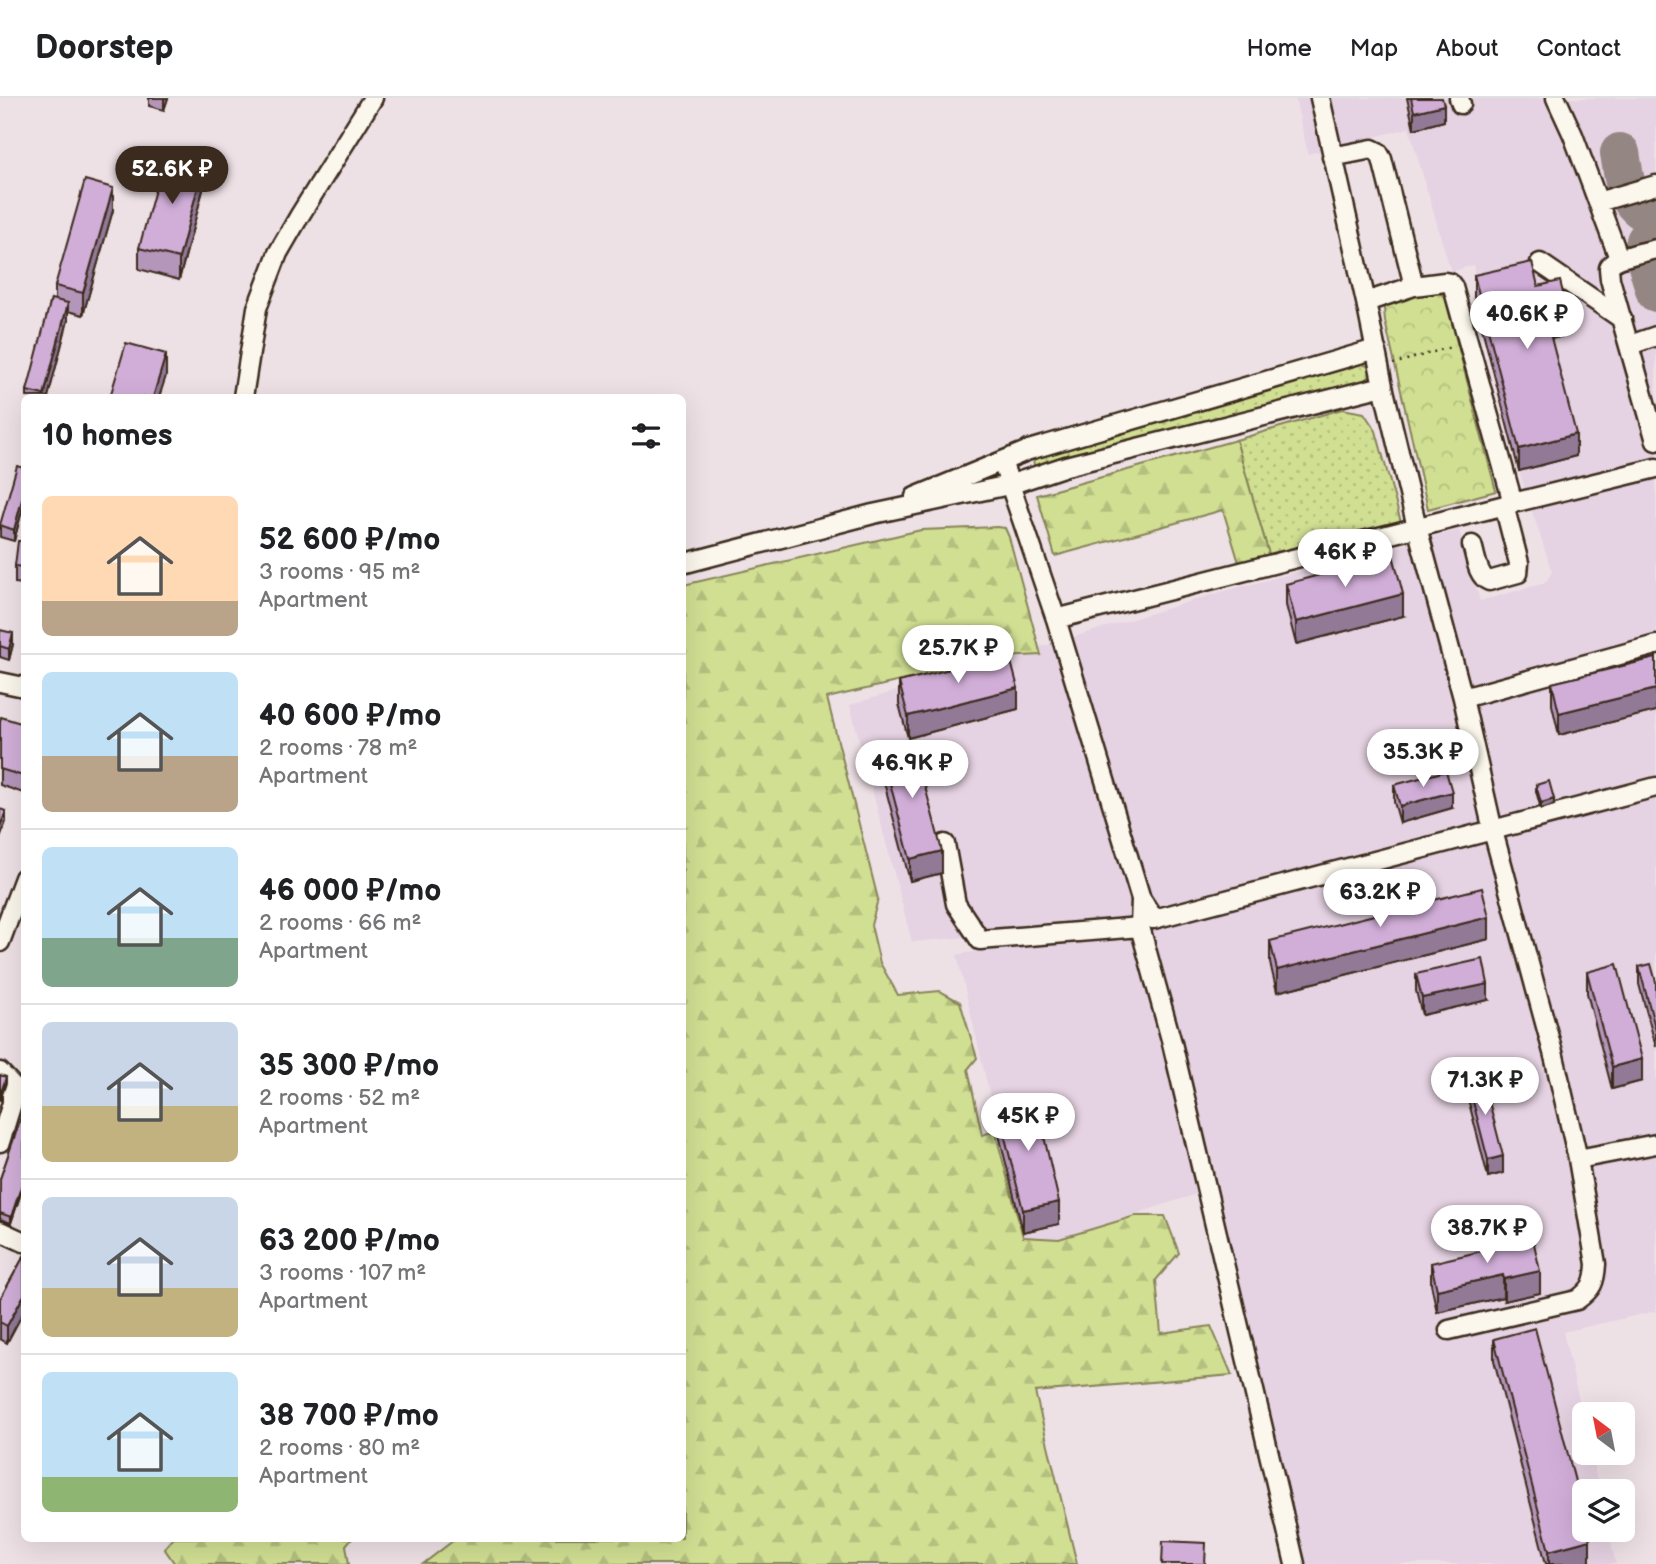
<!DOCTYPE html>
<html lang="en">
<head>
<meta charset="utf-8">
<style>
  :root { --surface:#fff; --page:#f2f2f2; --text:#202124; --muted:#757577; --line:#e0e0e0; --accent:#3b2a1e }
  body { margin:0; font-family:"Balsamiq Sans",sans-serif; background:var(--page); color:var(--text); height:100vh; display:flex; flex-direction:column; font-size:26px; white-space:nowrap }
  * { box-sizing:border-box; margin:0 }
  p { font-size:23px; color:var(--muted) }
  .icon { flex:none; width:38px; height:38px; fill:none; stroke:currentColor; stroke-width:2; stroke-linecap:round; stroke-linejoin:round }
  .map { position:relative; flex:1; overflow:hidden }
  .drawer { position:absolute; left:21px; top:296px; width:665px; height:1148px; display:flex; flex-direction:column; background:var(--surface); border-radius:10px; box-shadow:0 7px 28px #0002 }
  .drawer>* { flex:none }
  .needle { width:46px; rotate:328deg }
  .buttons { position:absolute; left:1572px; top:1304px; display:grid; gap:14px }
  .buttons a { display:grid; place-items:center; width:63px; height:63px; border-radius:10px; background:var(--surface); box-shadow:0 7px 28px #0002; font-size:35px }
  .price { position:absolute; translate:-50% -60px; padding:0 16px; border-radius:24px; background:#fff; color:#222; font-size:23px; line-height:46px; filter:drop-shadow(0 2px 4px #0008) }
  .price::after { content:''; position:absolute; left:50%; top:42px; width:21px; height:16px; margin-left:-10px; background:inherit; clip-path:polygon(0 0,100% 0,50% 100%) }
  .price.current { background:var(--accent); color:#fff }
  ul { padding:0; list-style:none }
  li { display:flex; align-items:center; gap:21px; height:175px; padding:0 21px }
  li+li { border-top:2px solid var(--line) }
  li span { display:grid; place-items:center; flex:none; width:196px; height:140px; border-radius:10px; color:#555 }
  li>.icon { margin-inline-start:auto }
  span .icon { width:84px; height:84px; fill:#fffc; stroke-width:1 }
  li b { font-size:30px }
  h2 { display:flex; justify-content:space-between; align-items:center; height:84px; padding:0 21px; font-size:30px }
  header { display:flex; align-items:center; gap:42px; box-sizing:border-box; height:98px; padding:0 35px; background:var(--surface); border-bottom:2px solid var(--line) }
  header strong { font-size:33px }
  nav { display:flex; gap:38px; margin-inline-start:auto; font-size:24px }
  .map>svg:first-child { display:block }
  .built { fill:#e5d2e2 }
  .grass { fill:url(#grass-dots); stroke:#868458; stroke-width:2 }
  .forest { fill:url(#forest-firs); stroke:#868458; stroke-width:2 }
  .park { fill:url(#park-crowns); stroke:#868458; stroke-width:2 }
  .lines { fill:none; stroke-linecap:round; stroke-linejoin:round }
  .taxiway { stroke:#948682; stroke-width:40 }
  .minor-casing { stroke:#3b2a1e; stroke-width:23 }
  .path { stroke:#3b2a1e; stroke-width:2.5; stroke-dasharray:2 5; stroke-linecap:butt }
  .minor { stroke:#fbf7ec; stroke-width:18 }
  .wall { fill:#b496ba; stroke:#3b2a1e; stroke-width:2 }
  .shaded-wall { fill:#927a97; stroke:#3b2a1e; stroke-width:2 }
  .building { fill:#d1aed8; stroke:#3b2a1e; stroke-width:2 }
</style>
</head>
<body>
<header>
<strong>Doorstep</strong>
<nav><a>Home</a><a>Map</a><a>About</a><a>Contact</a></nav>
</header>
<div class="map">
<svg width="1656" height="1466" viewBox="0 0 1656 1466">
  <defs>
    <pattern id="grass-dots" width="8" height="8" patternUnits="userSpaceOnUse" patternTransform="scale(1.75)"><rect width="8" height="8" fill="#d1df93"/><path d="M2 2h.1M6 6h.1" fill="none" stroke="#b4c07e" stroke-width="1.8" stroke-linecap="round"/></pattern>
    <pattern id="forest-firs" width="22" height="20" patternUnits="userSpaceOnUse" patternTransform="scale(1.75)"><rect width="22" height="20" fill="#d1df93"/><path d="M5 1l3.5 6h-7zM16 11l3.5 6h-7z" fill="#b4c07e"/></pattern>
    <pattern id="park-crowns" width="20" height="18" patternUnits="userSpaceOnUse" patternTransform="scale(1.75)"><rect width="20" height="18" fill="#d1df93"/><path d="M2 6a3 3 0 1 1 6 0M12 15a3 3 0 1 1 6 0" fill="none" stroke="#b4c07e"/></pattern>
  </defs>
  <rect width="100%" height="100%" fill="#eee1e6"/>
  <filter id="ink" filterUnits="userSpaceOnUse"><feTurbulence type="fractalNoise" baseFrequency=".0143" numOctaves="2"/><feDisplacementMap in="SourceGraphic" scale="14" xChannelSelector="R" yChannelSelector="G"/><feConvolveMatrix kernelMatrix="1 2 1 2 8 2 1 2 1" color-interpolation-filters="sRGB"/></filter>
  <g filter="url(#ink)">
    <path class="built" d="M1295,0H1656V1213L1563,1234L1584,1324V1354L1591,1355L1599,1393H1584V1432H1608L1616,1466H1305L1218,1089L1059,1141L1023,1139L957,857L1142,823L912,844L850,607L1221,494L1459,432L1480,503L1545,485L1552,474L1519,373L1473,167L1451,174L1409,30L1308,56Z"/>
    <path class="grass" d="M1362,266L1370,269L1372,276L1366,282L1042,369L1034,367L1033,361L1037,355Z
      M1342,311L1364,315L1376,333L1402,428L1270,460L1236,342Z"/>
    <path class="forest" d="M1236,342L1270,460L1240,468L1223,412L1055,458L1037,397Z
      M997,429L1005,430L1009,439L1041,557L1004,559L827,600L878,801L871,827L880,865L898,897L940,893L960,904L977,960L968,971L982,1037L995,1033L1023,1139L1059,1141L1135,1118H1165L1179,1155L1156,1182L1161,1235L1211,1228L1232,1277L1035,1294L1077,1466H423L454,1442V1440H682L683,487L921,432Z
      M173,1440H352L346,1447L349,1466H175L164,1450Z"/>
    <path class="park" d="M1430,192L1438,194L1445,199L1496,393L1428,411L1385,223L1384,211L1387,205Z"/>
    <g class="lines">
      <path class="taxiway" d="M1620,55C1625,82 1624,110 1656,118
        M1656,130L1646,143L1644,154L1656,194"/>
      <defs>
        <path id="minor" d="M1320,0L1366,204L1383,288L1417,429L1463,600L1493,733L1554,958L1578,1061L1596,1166C1595,1185 1592,1191 1577,1202L1449,1232
          M1459,0L1461,6
          M1556,0L1573,37L1598,104
          M1332,59L1372,51L1378,54L1382,61L1414,188
          M1656,151C1646,154 1612,159 1609,170C1609,171 1610,180 1610,181L1656,343
          M1619,160L1598,104L1656,87
          M1540,165L1622,221
          M1630,247L1656,238
          M243,299L257,210L278,155L300,117L373,0
          M1002,363L1056,521L1141,801L1154,821L1656,689
          M915,399L1029,352L1376,251
          M1513,405L1656,370
          M1472,447C1476,459 1477,478 1489,483L1518,475L1519,465L1504,407
          M682,466L873,416L1009,387L1066,368L1383,288
          M1056,521L1513,405L1453,189L1450,185L1445,184L1414,188L1366,204
          M0,584L24,589
          M1463,600L1656,547
          M945,746L956,806L980,842L1140,829
          M1141,801L1140,829L1172,945L1295,1466
          M0,844L24,780
          M0,974L12,987V1005L0,1044
          M1578,1061L1656,1046
          M0,1133L24,1144"/>
      </defs>
      <use href="#minor" class="minor-casing"/>
      <path class="path" d="M1393,266L1454,248"/>
      <use href="#minor" class="minor"/>
    </g>
    <path class="wall" d="M149,0H168L164,12L149,8Z
      M1407,0H1442L1444,23L1414,31Z
      M204,88L179,182L139,171V150Z
      M113,112L83,217L68,213V222L48,299H27V293L55,202V188Z
      M1474,177L1538,188L1568,237L1551,241L1576,358L1519,373L1474,199Z
      M24,370V405L14,443L0,439V427Z
      M24,443V486L15,485V468Z
      M1286,486L1403,518L1296,546L1286,507Z
      M0,532L13,546L9,562L0,559Z
      M1656,556V613L1559,637L1552,607V585L1656,560Z
      M899,584L1018,611L908,640L899,606Z
      M0,623L24,626V690L23,695L0,687Z
      M881,651L942,775L910,783L881,673Z
      M1394,687L1452,710L1400,725L1394,704Z
      M1536,687L1554,707L1541,711L1536,693Z
      M1489,841L1277,894L1270,865V843Z
      M1639,869L1656,884V949L1639,886Z
      M1587,874L1642,983L1612,991L1587,895Z
      M1416,876L1488,902L1422,917L1416,893Z
      M1467,980L1503,1075L1488,1079L1467,997Z
      M997,1007L1059,1126L1023,1134L997,1029Z
      M24,1011V1086L11,1125L0,1121V1081Z
      M24,1158L7,1245L0,1241V1201Z
      M1431,1165L1540,1173V1195L1504,1203L1503,1199L1437,1214L1431,1186Z
      M1494,1241L1590,1464L1583,1466H1546L1494,1262Z"/>
    <path class="shaded-wall" d="M164,0H168L164,12Z
      M1444,7V23L1414,31V14Z
      M204,66V88L179,182V160Z
      M113,90V112L83,217V195Z
      M68,205V222L48,299H44Z
      M1568,215V237L1546,242V220Z
      M166,256V278L159,299H153Z
      M1576,336V358L1519,373V351Z
      M24,394V405L14,443V432Z
      M1403,496V518L1296,546V524Z
      M13,535V546L9,562V551Z
      M1018,590V611L908,640V618Z
      M1656,591V613L1559,637V615Z
      M24,674V690L23,695V678Z
      M1452,694V710L1400,725V708Z
      M1554,701V707L1541,711V705Z
      M6,713V724L0,740V729Z
      M942,753V775L910,783V761Z
      M1489,819V841L1277,894V872Z
      M1488,886V902L1422,917V900Z
      M1642,961V983L1612,991V969Z
      M6,979V985L0,1003V998Z
      M1503,1058V1075L1488,1079V1062Z
      M24,1080V1086L11,1125V1119Z
      M1059,1104V1126L1023,1134V1112Z
      M1540,1173V1195L1504,1203V1181Z
      M1503,1177V1199L1437,1214V1192Z
      M24,1197V1213L7,1245V1228Z
      M1590,1442V1464L1583,1466H1549V1453Z"/>
    <path class="building" d="M1411,0H1442L1444,7L1414,14Z
      M165,55L204,66L179,160L139,150Z
      M85,82L113,90L83,195L55,188Z
      M1532,164L1538,188L1560,183L1568,215L1546,220L1576,336L1519,351L1474,177Z
      M51,201L68,205L44,297L27,293Z
      M126,245L166,256L153,299H110Z
      M17,368L24,370V394L14,432L0,427Z
      M18,443H24V469L15,468Z
      M1393,457L1403,496L1296,524L1286,486Z
      M0,532L13,535L9,551L0,548Z
      M1009,556L1018,590L908,618L899,584Z
      M1656,560V591L1559,615L1552,585Z
      M1,619L24,626V674L23,678L0,671V623Z
      M913,643L942,753L910,761L881,651Z
      M1446,673L1452,694L1400,708L1394,687Z
      M1549,683L1554,701L1541,705L1536,687Z
      M0,711L6,713L0,729Z
      M1482,790L1489,819L1277,872L1270,843Z
      M1483,861L1488,886L1422,900L1416,876Z
      M1617,866L1642,961L1612,969L1587,874Z
      M1651,866L1656,884V933L1639,869Z
      M1482,976L1503,1058L1488,1062L1467,980Z
      M0,977L6,979L0,998Z
      M1035,999L1059,1104L1023,1112L997,1007Z
      M24,1011V1080L11,1119L0,1115V1081Z
      M1533,1141L1540,1173L1504,1181L1503,1177L1437,1192L1431,1165Z
      M24,1158V1197L7,1228L0,1224V1201Z
      M1535,1230L1584,1418V1432H1587L1590,1442L1549,1453L1494,1241Z
      M1163,1443L1206,1445L1205,1466H1162Z"/>
  </g>
</svg>
<div class="buttons">
<a><svg class="needle" viewBox="-14 -14 28 28"><path d="M0-13l5 13h-10z" fill="#e53935"/><path d="M0 13l5-13h-10z" fill="#757577"/></svg></a>
<a><svg class="icon" aria-label="layers" viewBox="0 0 24 24"><path d="M12 4l9 5-9 5-9-5zM3 14l9 5 9-5"/></svg></a>
</div>
<b class="price current" style="left:172px;top:108px">52.6K ₽</b>
<b class="price" style="left:1527px;top:253px">40.6K ₽</b>
<b class="price" style="left:1345px;top:491px">46K ₽</b>
<b class="price" style="left:958px;top:587px">25.7K ₽</b>
<b class="price" style="left:1423px;top:691px">35.3K ₽</b>
<b class="price" style="left:912px;top:702px">46.9K ₽</b>
<b class="price" style="left:1380px;top:831px">63.2K ₽</b>
<b class="price" style="left:1485px;top:1019px">71.3K ₽</b>
<b class="price" style="left:1028px;top:1055px">45K ₽</b>
<b class="price" style="left:1487px;top:1167px">38.7K ₽</b>
<section class="drawer">
<h2>10 homes<svg class="icon" aria-label="filters" viewBox="0 0 24 24"><path d="M4 7h16M4 17h16"/><circle cx="9" cy="7" r="2"/><circle cx="15" cy="17" r="2"/></svg></h2>
<ul>
<li><span style="background:linear-gradient(#ffd9b3 75%,#b9a48a 0)"><svg class="icon" aria-label="home" viewBox="0 0 24 24"><path d="M3 11l9-7 9 7M6 9v11h12V9"/></svg></span><div><b>52 600 ₽/mo</b><p>3 rooms · 95 m²</p><p>Apartment</p></div></li>
<li><span style="background:linear-gradient(#bfe0f5 60%,#b9a48a 0)"><svg class="icon" aria-label="home" viewBox="0 0 24 24"><path d="M3 11l9-7 9 7M6 9v11h12V9"/></svg></span><div><b>40 600 ₽/mo</b><p>2 rooms · 78 m²</p><p>Apartment</p></div></li>
<li><span style="background:linear-gradient(#bfe0f5 65%,#7fa58c 0)"><svg class="icon" aria-label="home" viewBox="0 0 24 24"><path d="M3 11l9-7 9 7M6 9v11h12V9"/></svg></span><div><b>46 000 ₽/mo</b><p>2 rooms · 66 m²</p><p>Apartment</p></div></li>
<li><span style="background:linear-gradient(#c9d6e8 60%,#c2b280 0)"><svg class="icon" aria-label="home" viewBox="0 0 24 24"><path d="M3 11l9-7 9 7M6 9v11h12V9"/></svg></span><div><b>35 300 ₽/mo</b><p>2 rooms · 52 m²</p><p>Apartment</p></div></li>
<li><span style="background:linear-gradient(#c9d6e8 65%,#c2b280 0)"><svg class="icon" aria-label="home" viewBox="0 0 24 24"><path d="M3 11l9-7 9 7M6 9v11h12V9"/></svg></span><div><b>63 200 ₽/mo</b><p>3 rooms · 107 m²</p><p>Apartment</p></div></li>
<li><span style="background:linear-gradient(#bfe0f5 75%,#8fb573 0)"><svg class="icon" aria-label="home" viewBox="0 0 24 24"><path d="M3 11l9-7 9 7M6 9v11h12V9"/></svg></span><div><b>38 700 ₽/mo</b><p>2 rooms · 80 m²</p><p>Apartment</p></div></li>
</ul>
</section>
</div>
</body>
</html>
